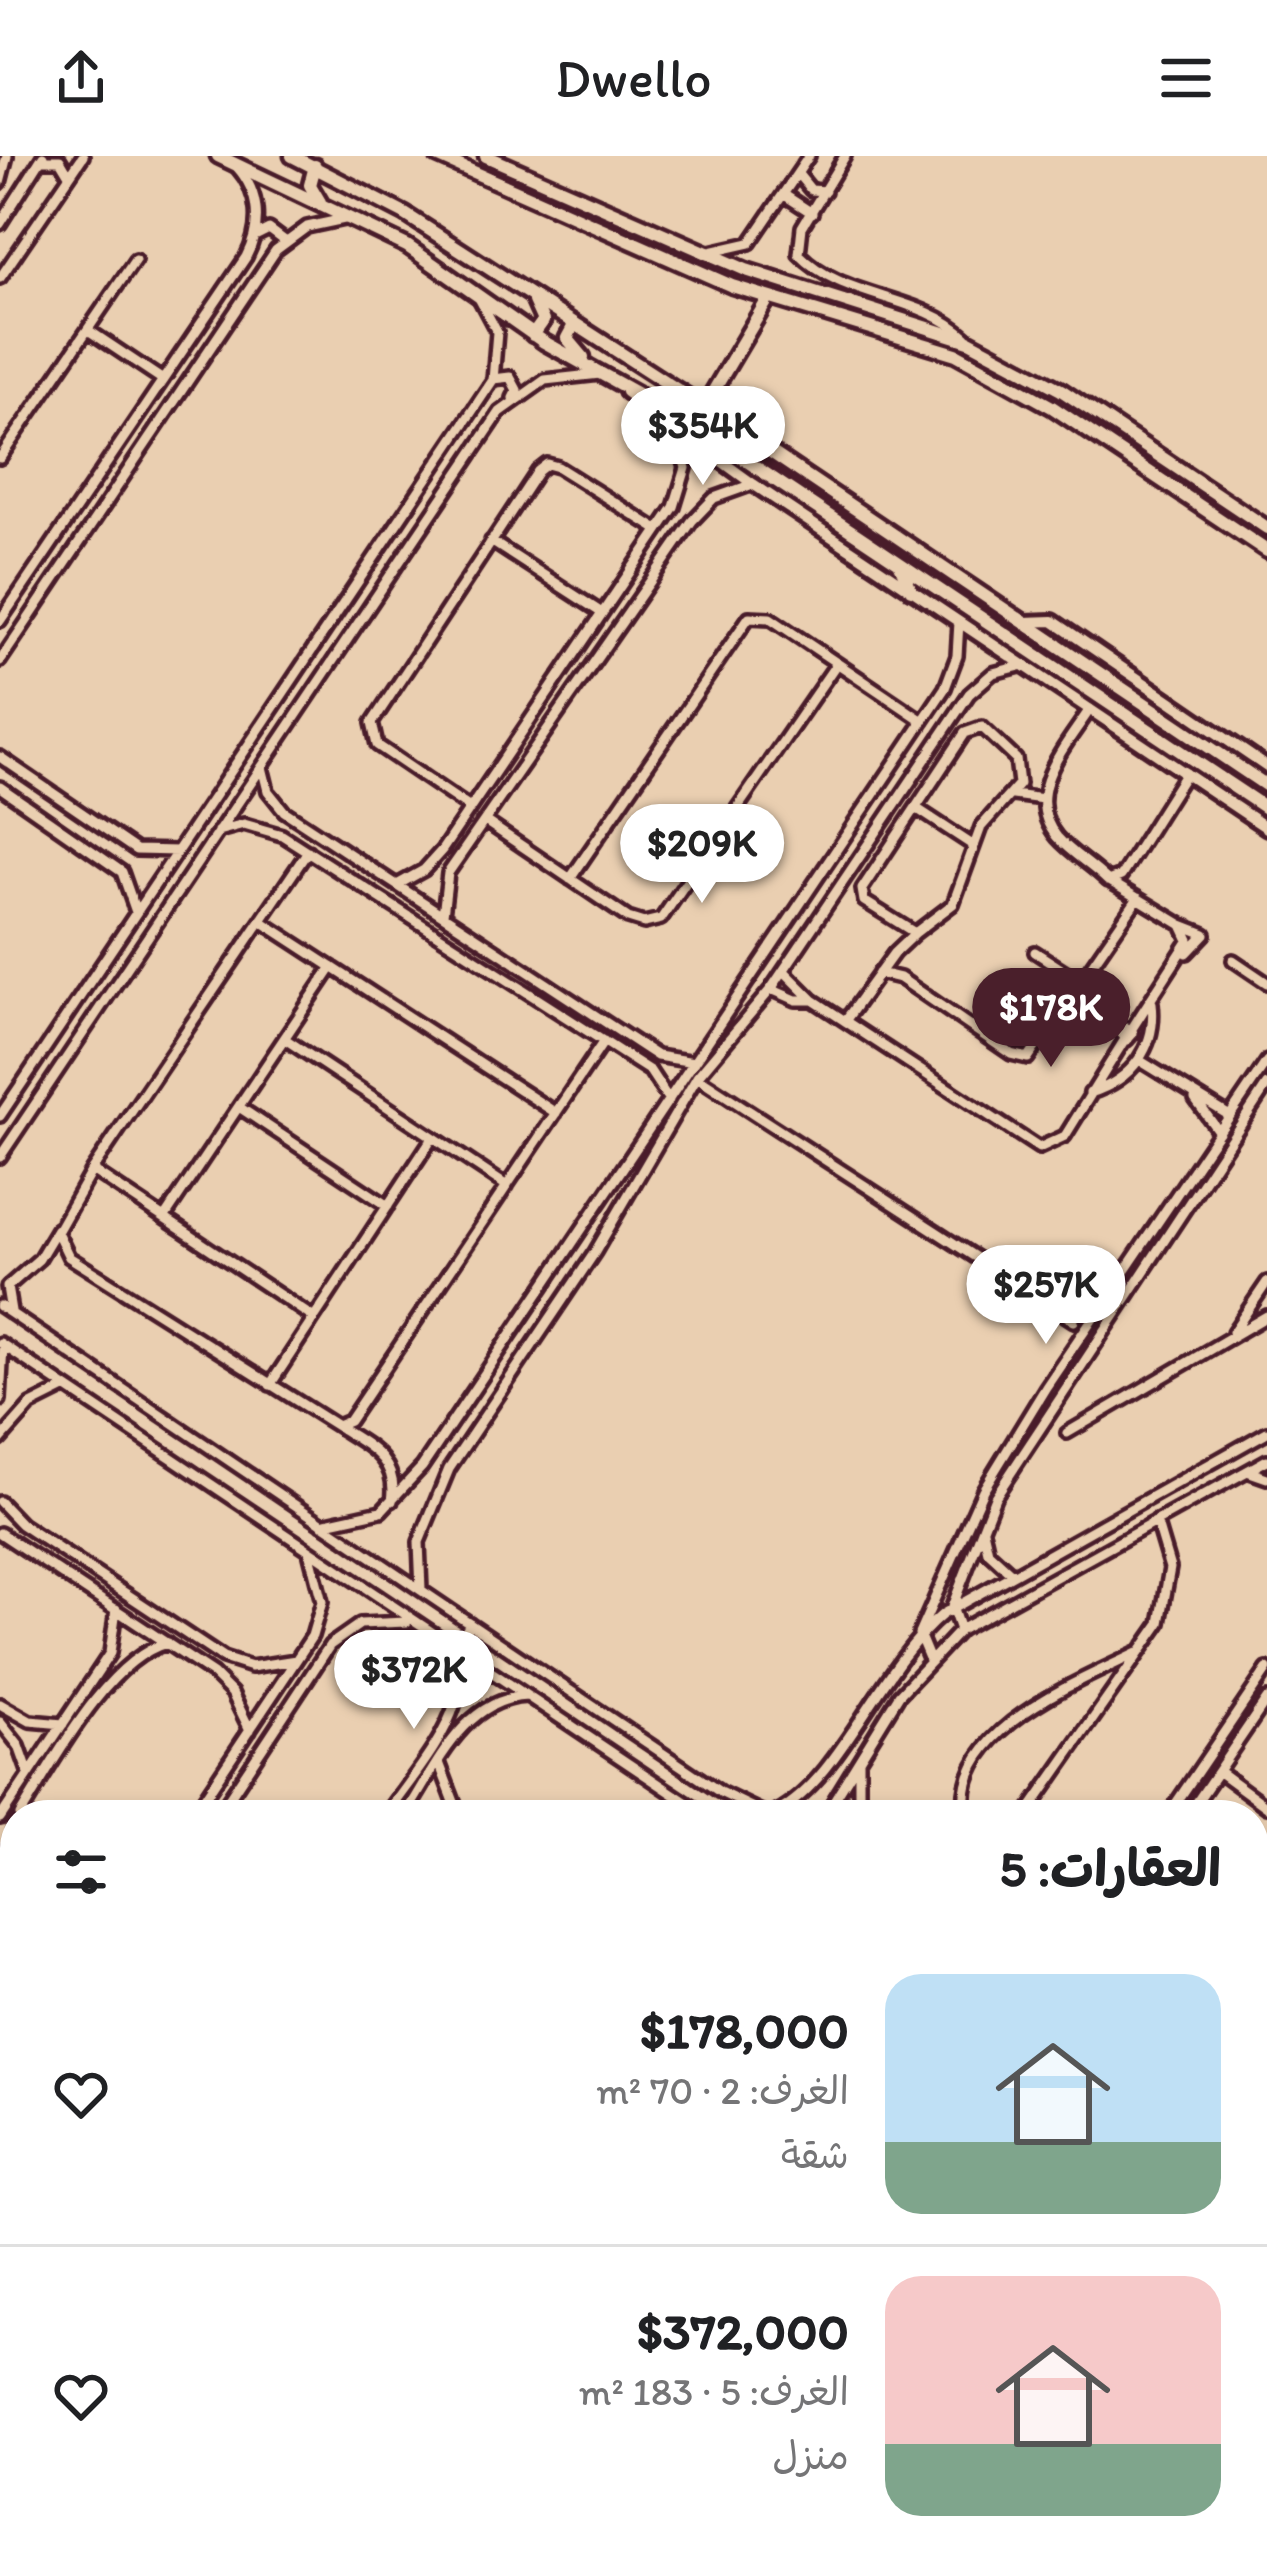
<!DOCTYPE html>
<html lang="ar">
<head>
<meta charset="utf-8">
<style>
  :root { --surface:#fff; --page:#f2f2f2; --text:#202124; --muted:#757577; --line:#e0e0e0; --accent:#4a1f2b }
  body { margin:0; font-family:Itim,"Playpen Sans Arabic",sans-serif; background:var(--page); color:var(--text); direction:rtl; height:100vh; display:flex; flex-direction:column; font-size:45px; white-space:nowrap }
  * { box-sizing:border-box; margin:0 }
  p { font-size:39px; color:var(--muted) }
  .icon { flex:none; width:66px; height:66px; fill:none; stroke:currentColor; stroke-width:2; stroke-linecap:round; stroke-linejoin:round }
  .map { position:relative; flex:1; overflow:hidden; direction:ltr }
  .drawer { position:absolute; left:0px; top:1644px; width:1269px; height:771px; display:flex; flex-direction:column; background:var(--surface); border-radius:48px 48px 0 0; box-shadow:0 6px 18px #0003; direction:rtl }
  .drawer>* { flex:none }
  .price { position:absolute; translate:-50% -102px; padding:0 27px; border-radius:42px; background:#fff; color:#222; font-size:39px; line-height:78px; filter:drop-shadow(0 3px 6px #0008) }
  .price::after { content:''; position:absolute; left:50%; top:72px; width:36px; height:27px; margin-left:-18px; background:inherit; clip-path:polygon(0 0,100% 0,50% 100%) }
  .price.selected { background:var(--accent); color:#fff }
  ul { padding:0; list-style:none }
  li { display:flex; align-items:center; gap:36px; height:300px; padding:0 48px }
  li+li { border-top:3px solid var(--line) }
  li span { display:grid; place-items:center; flex:none; width:336px; height:240px; border-radius:36px; color:#555 }
  li>.icon { margin-inline-start:auto }
  span .icon { width:144px; height:144px; fill:#fffc; stroke-width:1 }
  li b { font-size:51px }
  h2 { display:flex; justify-content:space-between; align-items:center; height:144px; padding:0 48px; font-size:51px }
  header { display:flex; justify-content:space-between; align-items:center; height:156px; padding:0 48px; background:var(--surface); font-size:54px; font-weight:600 }
  .map>svg:first-child { display:block }
  .lines { fill:none; stroke-linecap:round; stroke-linejoin:round }
  .minor-casing { stroke:#4a1f2b; stroke-width:18 }
  .tertiary-casing { stroke:#4a1f2b; stroke-width:20 }
  .secondary-casing { stroke:#4a1f2b; stroke-width:21 }
  .minor { stroke:#eacfb1; stroke-width:9 }
  .tertiary { stroke:#eacfb1; stroke-width:10 }
  .secondary { stroke:#eacfb1; stroke-width:12 }
</style>
</head>
<body>
<header><svg class="icon" aria-label="menu" viewBox="0 0 24 24"><path d="M4 6h16M4 12h16M4 18h16"/></svg>Dwello<svg class="icon" aria-label="share" viewBox="0 0 24 24"><path d="M12 15V3M7 8l5-5 5 5M5 13v7h14v-7"/></svg></header>
<div class="map">
<svg width="1267" height="2414" viewBox="0 0 1267 2414">
  <rect width="100%" height="100%" fill="#eacfb1"/>
  <filter id="ink" filterUnits="userSpaceOnUse"><feTurbulence type="fractalNoise" baseFrequency=".00833" numOctaves="2"/><feDisplacementMap in="SourceGraphic" scale="24" xChannelSelector="R" yChannelSelector="G"/><feConvolveMatrix kernelMatrix="1 2 1 2 8 2 1 2 1" color-interpolation-filters="sRGB"/></filter>
  <g filter="url(#ink)">
    <g class="lines">
      <defs>
        <path id="minor" d="M845,0L802,71L799,98C843,144 919,137 966,181
          M42,4H60L69,19
          M798,18L811,34L825,35
          M0,27L7,0
          M786,40L812,57
          M0,68L43,0
          M255,80L269,73L285,85
          M706,97L750,87L809,0
          M0,122L83,0
          M88,174L163,224
          M493,223L510,221L517,234L513,242
          M0,302L135,104
          M491,385L602,457
          M0,465L246,101C262,70 260,37 237,11
          M0,505L276,94L307,71L349,62
          M1090,553C1066,590 1021,638 1057,681C1072,698 1092,709 1108,725L1121,720L1186,617
          M0,601L136,694L178,695
          M262,611L268,635L284,655L657,900L694,906
          M0,631L122,716L136,756
          M1013,639L1043,643
          M470,652L377,589L372,567L538,315L547,308L558,311L658,374
          M916,652L974,690
          M485,665L628,762L644,767L661,763L837,507
          M218,675L244,668L282,679L650,915L669,944
          M308,695L92,1014L57,1076L69,1101L337,1270L349,1265L604,885
          M570,723L749,461L770,462L923,565
          M1111,726L1182,769L1189,784L1131,874
          M397,729L424,714L442,694L674,351L686,312L675,275
          M443,759L448,717L692,365L714,342L753,328
          M261,765L556,957
          M1182,769L1205,778L1187,797
          M1035,796L1083,827
          M1233,804L1267,827
          M784,815L813,844L1039,992L1065,980L1125,883
          M879,817L900,822L1011,898L1028,902L1138,742
          M771,833L796,844H813
          M1073,842L1122,875
          M845,865L894,797L915,777L864,745L862,733L965,577L982,571L1016,603L1019,628L981,671L953,748L915,777
          M1127,872L1133,877L1127,884L1122,878Z
          M285,883L507,1030
          M1139,904L1230,960
          M697,921L1074,1165
          M1090,937C1132,924 1157,891 1152,847
          M1195,943L1219,976
          M239,951L388,1050
          M0,960L493,224L497,176L480,144
          M0,1001L500,256L545,224L600,218
          M92,1014L314,1162
          M164,1062L332,811
          M0,1150L720,1636L766,1658
          M11,1155L7,1131L39,1103L57,1073
          M1233,1176L1267,1126
          M0,1187L705,1659
          M270,1229L433,981
          M0,1244L3,1189
          M337,1270C368,1290 399,1303 392,1345
          M1067,1277L1267,1160
          M0,1284L31,1249L65,1232
          M1247,1315L1267,1322
          M0,1346L21,1368L223,1502L251,1511L296,1504
          M322,1368L381,1355L422,1311L945,532L957,500L959,466
          M983,1374L988,1396L1011,1417
          M0,1377L213,1518L232,1537L250,1574
          M421,1434L419,1386L449,1313L595,1096L697,921L771,833L969,538L993,517L1024,509
          M960,1474L952,1451L995,1341L1267,929
          M929,1502L919,1478L983,1334L1046,1231L1267,905
          M0,1548L30,1565L63,1568
          M0,1566L19,1590L29,1618
          M440,1609L459,1659
          M1218,1615L1267,1651
          M777,1656C842,1621 879,1511 943,1458L1267,1276
          M20,1659C53,1607 107,1503 167,1487
          M193,1659L312,1480L322,1446L310,1399
          M218,1659L330,1489L360,1468L407,1466
          M386,1659C409,1625 443,1587 455,1547C467,1509 447,1506 470,1467
          M405,1659C436,1612 463,1543 527,1540
          M825,1659L899,1539L960,1474L1267,1304
          M859,1659V1605
          M966,1659C950,1575 1078,1526 1137,1497
          M1026,1659L1160,1467L1170,1412L1156,1365
          M1168,1659L1267,1513
          M1188,1659L1267,1543
          M0,1662L110,1497L116,1453
          M1254,1734L1267,1715
          M5,1742V1705L15,1669
          M1254,1814L1267,1812
          M1254,1925L1267,1922
          M0,1941L15,1918
          M1254,1955L1267,1953
          M1267,1971L1259,2003L1267,2042
          M0,1982L15,1960
          M0,1994L15,1989
          M1254,2066L1257,2091
          M1267,2077L1257,2094L1267,2116
          M1254,2145L1267,2132
          M0,2232L15,2210
          M0,2274L15,2243
          M0,2300L6,2326
          M1254,2316L1267,2314
          M1254,2335L1267,2337
          M141,2400L142,2414
          M644,2400L649,2414
          M475,2409L499,2402
          M669,2414L679,2400
          M688,2414L698,2400
          M887,2414L898,2400"/>
        <path id="tertiary" d="M626,236L753,328L1267,672
          M1024,466L1053,465L1267,611
          M0,1739L15,1748
          M0,1774L15,1784
          M0,2322L15,2332
          M0,2355L15,2365
          M66,2400L87,2414
          M116,2400L137,2414
          M985,2400L1006,2414
          M854,2414L858,2400
          M897,2414L934,2408L954,2414
          M973,2414L988,2402"/>
        <path id="secondary" d="M218,0L407,90L544,186L690,267L1267,653
          M292,0L405,58L704,251L1267,630
          M437,0L732,130L956,198L1052,251L1267,395
          M486,0L746,114L969,185L1061,234L1267,372
          M315,10L310,29L320,46
          M574,169L567,182L583,201
          M533,179L543,165L534,145
          M704,251L768,143
          M900,409L911,434"/>
      </defs>
      <use href="#minor" class="minor-casing"/>
      <use href="#tertiary" class="tertiary-casing"/>
      <use href="#secondary" class="secondary-casing"/>
      <use href="#minor" class="minor"/>
      <use href="#tertiary" class="tertiary"/>
      <use href="#secondary" class="secondary"/>
    </g>
  </g>
</svg>
<b class="price" style="left:703px;top:332px">$354K</b>
<b class="price" style="left:702px;top:750px">$209K</b>
<b class="price selected" style="left:1051px;top:914px">$178K</b>
<b class="price" style="left:1046px;top:1191px">$257K</b>
<b class="price" style="left:414px;top:1576px">$372K</b>
<section class="drawer">
<h2>العقارات: 5<svg class="icon" aria-label="filters" viewBox="0 0 24 24"><path d="M4 7h16M4 17h16"/><circle cx="9" cy="7" r="2"/><circle cx="15" cy="17" r="2"/></svg></h2>
<ul>
<li><span style="background:linear-gradient(#bfe0f5 70%,#7fa58c 0)"><svg class="icon" aria-label="home" viewBox="0 0 24 24"><path d="M3 11l9-7 9 7M6 9v11h12V9"/></svg></span><div><b>$178,000</b><p>الغرف: 2 · 70 m²</p><p>شقة</p></div><svg class="icon" aria-label="heart" viewBox="0 0 24 24"><path d="M12 20l-8-8c-3-5 5-10 8-4 3-6 11-1 8 4z"/></svg></li>
<li><span style="background:linear-gradient(#f6c9c9 70%,#7fa58c 0)"><svg class="icon" aria-label="home" viewBox="0 0 24 24"><path d="M3 11l9-7 9 7M6 9v11h12V9"/></svg></span><div><b>$372,000</b><p>الغرف: 5 · 183 m²</p><p>منزل</p></div><svg class="icon" aria-label="heart" viewBox="0 0 24 24"><path d="M12 20l-8-8c-3-5 5-10 8-4 3-6 11-1 8 4z"/></svg></li>
</ul>
</section>
</div>
</body>
</html>
